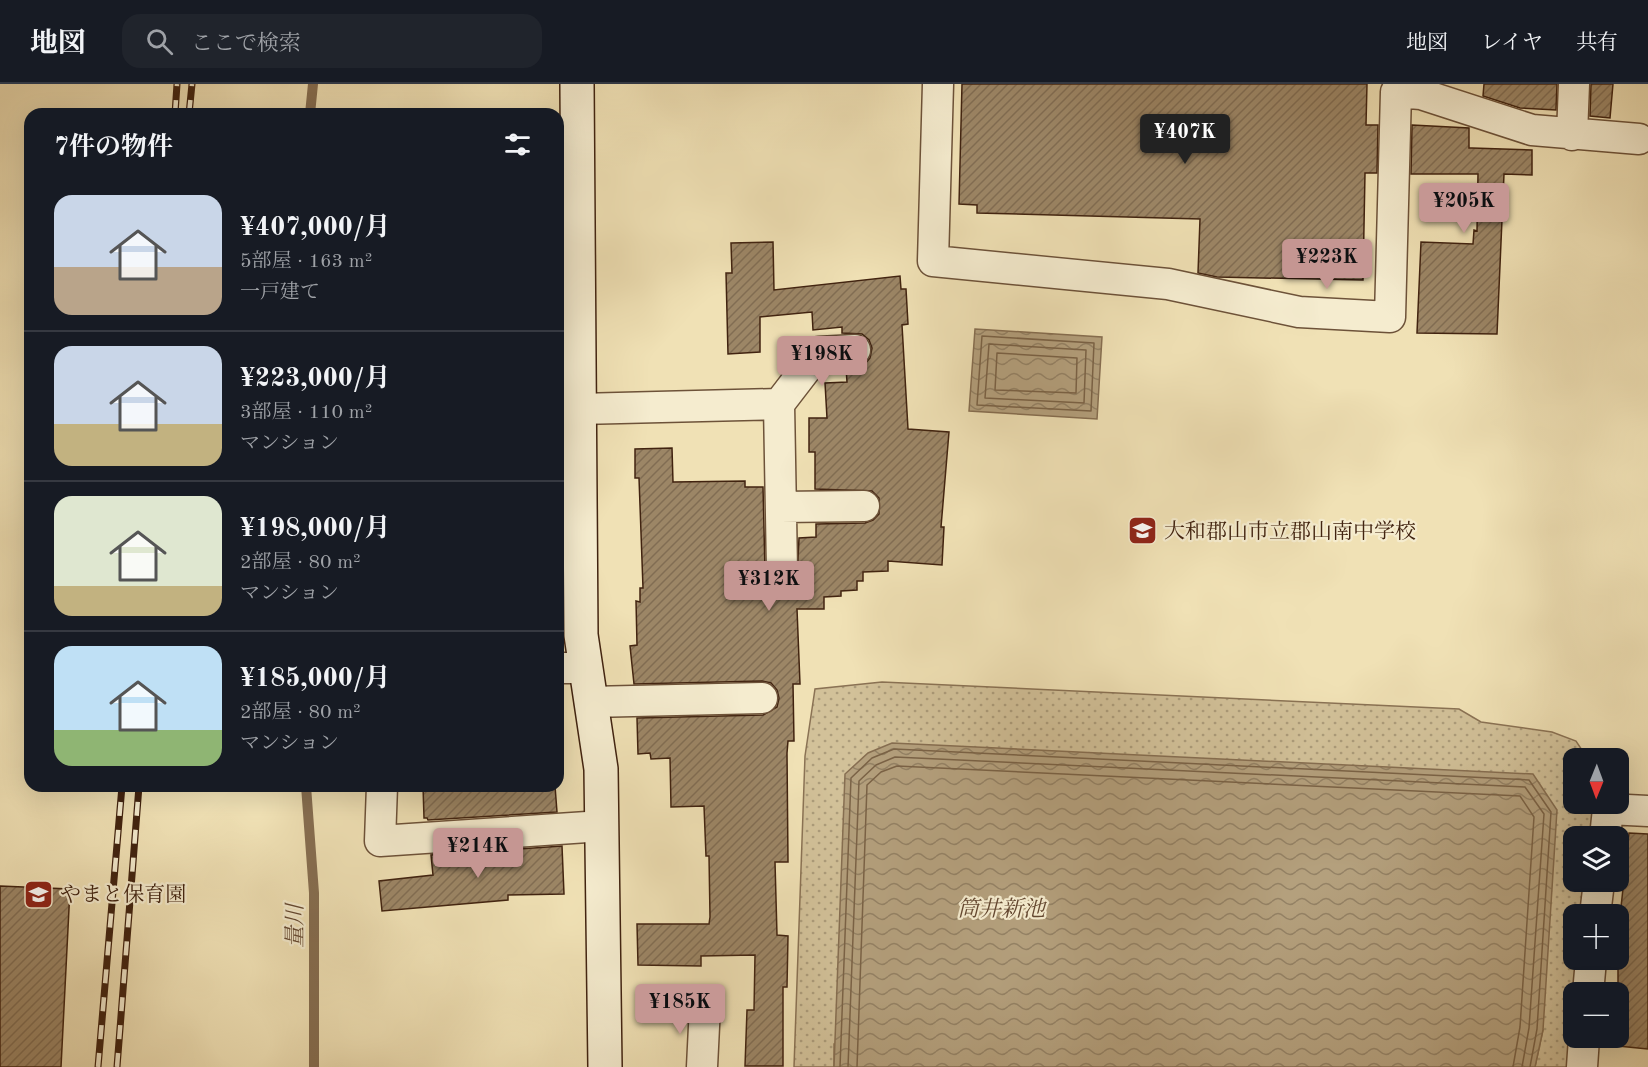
<!DOCTYPE html>
<html lang="ja">
<head>
<meta charset="utf-8">
<style>
  :root { --surface:#171b24; --page:#20242c; --text:#f1f3f6; --muted:#9ea1a6; --line:#363941; --accent:#c59692 }
  body { margin:0; font-family:"Old Standard TT","Noto Serif JP",serif; background:var(--page); color:var(--text); height:100vh; display:flex; flex-direction:column; font-size:22px; white-space:nowrap }
  * { box-sizing:border-box; margin:0 }
  p { font-size:20px; color:var(--muted) }
  .icon { flex:none; width:33px; height:33px; fill:none; stroke:currentColor; stroke-width:2; stroke-linecap:round; stroke-linejoin:round }
  .map { position:relative; flex:1; overflow:hidden }
  .details { position:absolute; left:24px; top:24px; width:540px; height:684px; display:flex; flex-direction:column; background:var(--surface); border-radius:18px; box-shadow:0 6px 24px #0002 }
  .details>* { flex:none }
  .needle { width:39px; rotate:181deg }
  .controls { position:absolute; left:1563px; top:664px; display:grid; gap:12px }
  .controls a { display:grid; place-items:center; width:66px; height:66px; border-radius:12px; background:var(--surface); box-shadow:0 6px 24px #0002; font-size:30px }
  .price { position:absolute; translate:-50% -51px; padding:0 14px; border-radius:6px; background:var(--accent); color:#111; font-size:20px; line-height:39px; filter:drop-shadow(0 2px 3px #0008) }
  .price::after { content:''; position:absolute; left:50%; top:36px; width:18px; height:14px; margin-left:-9px; background:inherit; clip-path:polygon(0 0,100% 0,50% 100%) }
  .price.current { background:#222; color:#fff }
  ul { padding:0; list-style:none }
  li { display:flex; align-items:center; gap:18px; height:150px; padding:0 30px }
  li+li { border-top:2px solid var(--line) }
  li span { display:grid; place-items:center; flex:none; width:168px; height:120px; border-radius:18px; color:#555 }
  li>.icon { margin-inline-start:auto }
  span .icon { width:72px; height:72px; fill:#fffc; stroke-width:1 }
  li b { font-size:26px }
  h2 { display:flex; justify-content:space-between; align-items:center; height:72px; padding:0 30px; font-size:26px }
  header { display:flex; align-items:center; gap:36px; box-sizing:border-box; height:84px; padding:0 30px; background:var(--surface); border-bottom:2px solid var(--line) }
  header strong { font-size:28px }
  nav { display:flex; gap:33px; margin-inline-start:auto; font-size:21px }
  .search { width:420px; height:54px; background:var(--page); display:flex; align-items:center; gap:15px; box-sizing:border-box; padding:0 21px; border-radius:18px; color:var(--muted); font-size:22px }
  .map>svg:first-child { display:block }
  .grass { fill:url(#grass-dots); stroke:#8a7254; stroke-width:1.5 }
  .water { fill:url(#water-waves); stroke:#866e51; stroke-width:1.5 }
  .lines { fill:none; stroke-linecap:round; stroke-linejoin:round }
  .shore { stroke:#7a6246; stroke-width:1.5 }
  .stream { stroke:#866e51; stroke-width:10 }
  .building { fill:url(#building-hatch); stroke:#412310; stroke-width:1.5 }
  .street-casing { stroke:#6d5239; stroke-width:33 }
  .secondary-casing { stroke:#412310; stroke-width:36 }
  .street { stroke:#f5eccf; stroke-width:30 }
  .secondary { stroke:#f5eccf; stroke-width:33 }
  .rail-casing { stroke:#412310; stroke-width:7 }
  .rail { stroke:#f5eccf; stroke-width:4.5; stroke-dasharray:14; stroke-linecap:butt }
  .labels { text-anchor:middle; stroke-width:4.5; stroke-linejoin:round; paint-order:stroke }
  .poi-label { font-size:21px; fill:#412310; stroke:#f5eccf; text-anchor:start }
  .water-label { font-size:22px; font-style:italic; fill:#644831; stroke:#f5eccf }
</style>
</head>
<body>
<header>
<strong>地図</strong>
<div class="search"><svg class="icon" aria-label="search" viewBox="0 0 24 24"><circle cx="10" cy="10" r="6"/><path d="M15 15l6 6"/></svg>ここで検索</div>
<nav><a>地図</a><a>レイヤ</a><a>共有</a></nav>
</header>
<div class="map">
<svg width="1648" height="983" viewBox="0 0 1648 983">
  <defs>
    <pattern id="grass-dots" width="8" height="8" patternUnits="userSpaceOnUse" patternTransform="scale(1.5)"><rect width="8" height="8" fill="#d2c199"/><path d="M2 2h.1M6 6h.1" fill="none" stroke="#ac9c7b" stroke-width="1.8" stroke-linecap="round"/></pattern>
    <pattern id="water-waves" width="16" height="10" patternUnits="userSpaceOnUse" patternTransform="scale(1.5)"><rect width="16" height="10" fill="#b4a07d"/><path d="M0 5q4-4 8 0t8 0" fill="none" stroke="#948265"/></pattern>
    <pattern id="building-hatch" width="6" height="6" patternUnits="userSpaceOnUse" patternTransform="scale(1.5)"><rect width="6" height="6" fill="#9c8666"/><path d="M-1 1l2-2M0 6l6-6M5 7l2-2" fill="none" stroke="#816d53"/></pattern>
  </defs>
  <rect width="100%" height="100%" fill="#f0e1b5"/>
  <filter id="stains"><feTurbulence type="fractalNoise" baseFrequency=".00333" numOctaves="4"/><feColorMatrix values="0 0 0 0 .2 0 0 0 0 .09 0 0 0 0 .02 0 0 0 .5 -.17"/></filter>
  <radialGradient id="worn" r=".72"><stop offset=".6" stop-color="#630" stop-opacity="0"/><stop offset="1" stop-color="#630" stop-opacity=".3"/></radialGradient>
  <path class="grass" d="M882,598L1459,625L1481,638L1552,648L1576,657L1588,675H1574V720H1590L1595,731L1593,753H1574V798H1588L1585,831H1574V876H1580L1574,909L1569,983H1535L1543,946L834,960V983H794L805,672L815,605Z"/>
  <path class="water" d="M975,245L1102,253L1097,335L969,327Z
    M892,659L1533,690L1557,726L1543,946L1535,983H834L845,690L868,669Z"/>
  <g class="lines">
    <path class="shore" d="M982,252L1094,259L1091,327L977,321Z
      M989,260L1086,266L1084,319L985,314Z
      M997,269L1077,274L1076,309L995,306Z
      M840,983L851,694L872,674L894,665L1529,696L1551,728L1537,945L1530,983
      M848,983L859,697L876,681L895,673L1525,703L1544,730L1529,944L1522,983
      M857,983L867,701L881,688L897,682L1520,712L1534,733L1520,943L1513,983"/>
    <path class="stream" d="M310,30L313,0
      M306,702L314,809V983"/>
  </g>
  <path class="building" d="M962,0H1367L1366,41H1378L1377,89H1365L1363,196L1217,193L1198,189L1200,135L977,129V121L959,120Z
    M1484,0H1557L1556,26L1520,24L1483,12Z
    M1591,0H1613L1610,34L1590,32Z
    M1412,41L1469,44V64H1472L1532,66V91L1504,90L1497,250L1417,249L1421,158L1473,160L1474,146L1477,147L1478,90H1411Z
    M773,158L774,206L900,192L901,205H906L908,240L902,241L908,345L949,348L941,443H944L942,481L888,477V487L863,488V497H857V506L841,507V512L824,513V525H797L800,600H793L794,657H788L787,669L788,778H775L777,851L788,852L787,903H783V982H745L747,926H754L755,871L701,872V882L638,881L637,840H709L710,833L709,772H706L704,722L671,723L670,674L651,675L650,669L638,670L637,634L763,631L777,623L779,614L777,606L771,599L762,597L634,600L630,562L637,561L636,517L640,518V504H643L639,394H635V365L672,364L673,398L745,397V403H763L765,486L768,495L774,501L783,503L797,495L799,454L816,453V440L865,439L873,436L879,430V414L872,407L815,405V368H809V334H827L825,299L847,298L846,284L864,281L870,274L872,264L869,256L862,250L842,249V243L813,246L812,228L760,233V268L728,270L726,189H732L731,159Z
    M423,702H555L557,728L428,736L427,734H424Z
    M1629,749L1648,750V965L1618,962V851Z
    M562,762L564,810L508,811V816L382,827L379,797L433,791L431,771Z
    M0,802L70,805L61,983H0Z"/>
  <g class="lines">
    <defs>
      <path id="street" d="M938,0L933,177L1168,200L1299,228L1390,233L1396,8L1421,10L1532,46L1639,55
        M1572,51L1574,0
        M779,320L819,268L855,266
        M579,325L779,320L782,486
        M781,423L864,422
        M558,584H586
        M590,618L762,614
        M382,702L380,757L602,742
        M1605,753L1608,725L1648,727
        M1595,831L1599,798
        M1588,909L1591,876
        M702,983L705,922
        M1582,983L1584,954"/>
      <path id="secondary" d="M577,0L581,551L601,685L605,983"/>
    </defs>
    <use href="#street" class="street-casing"/>
    <use href="#secondary" class="secondary-casing"/>
    <use href="#street" class="street"/>
    <use href="#secondary" class="secondary"/>
    <defs>
      <path id="rail" d="M175,30L177,0
        M189,30L192,0
        M98,983L122,702
        M117,983L139,702"/>
    </defs>
    <use href="#rail" class="rail-casing"/>
    <use href="#rail" class="rail"/>
  </g>
  <defs>
    <symbol id="school-square" viewBox="-11 -11 22 22"><rect x="-9" y="-9" width="18" height="18" rx="4" fill="#8f2418" stroke="#f5eccf"/><path d="M0-5L7-2L0 1L-7-2ZM-4 1L0 2.5L4 1V4Q0 6-4 4Z" fill="#fff"/></symbol>
  </defs>
  <g fill-rule="evenodd">
    <use href="#school-square" x="1126" y="430" width="33" height="33"/>
    <use href="#school-square" x="22" y="794" width="33" height="33"/>
  </g>
  <g class="labels">
    <g class="poi-label">
      <text x="1164" y="454">大和郡山市立郡山南中学校</text>
      <text x="60" y="817">やまと保育園</text>
    </g>
    <g class="water-label">
      <text x="1001" y="832">筒井新池</text>
      <text transform="translate(294 842) rotate(-90)" y="8">量川</text>
    </g>
  </g>
  <rect width="100%" height="100%" filter="url(#stains)"/>
  <rect width="100%" height="100%" fill="url(#worn)"/>
</svg>
<div class="controls">
<a><svg class="needle" viewBox="-14 -14 28 28"><path d="M0-13l5 13h-10z" fill="#e53935"/><path d="M0 13l5-13h-10z" fill="#9ea1a6"/></svg></a>
<a><svg class="icon" aria-label="layers" viewBox="0 0 24 24"><path d="M12 4l9 5-9 5-9-5zM3 14l9 5 9-5"/></svg></a>
<a>+</a>
<a>−</a>
</div>
<b class="price current" style="left:1185px;top:81px">¥407K</b>
<b class="price" style="left:1464px;top:150px">¥205K</b>
<b class="price" style="left:1327px;top:206px">¥223K</b>
<b class="price" style="left:822px;top:303px">¥198K</b>
<b class="price" style="left:769px;top:528px">¥312K</b>
<b class="price" style="left:478px;top:795px">¥214K</b>
<b class="price" style="left:680px;top:951px">¥185K</b>
<section class="details">
<h2>7件の物件<svg class="icon" aria-label="filters" viewBox="0 0 24 24"><path d="M4 7h16M4 17h16"/><circle cx="9" cy="7" r="2"/><circle cx="15" cy="17" r="2"/></svg></h2>
<ul>
<li><span style="background:linear-gradient(#c9d6e8 60%,#b9a48a 0)"><svg class="icon" aria-label="home" viewBox="0 0 24 24"><path d="M3 11l9-7 9 7M6 9v11h12V9"/></svg></span><div><b>¥407,000/月</b><p>5部屋 · 163 m²</p><p>一戸建て</p></div></li>
<li><span style="background:linear-gradient(#c9d6e8 65%,#c2b280 0)"><svg class="icon" aria-label="home" viewBox="0 0 24 24"><path d="M3 11l9-7 9 7M6 9v11h12V9"/></svg></span><div><b>¥223,000/月</b><p>3部屋 · 110 m²</p><p>マンション</p></div></li>
<li><span style="background:linear-gradient(#dfe7d0 75%,#c2b280 0)"><svg class="icon" aria-label="home" viewBox="0 0 24 24"><path d="M3 11l9-7 9 7M6 9v11h12V9"/></svg></span><div><b>¥198,000/月</b><p>2部屋 · 80 m²</p><p>マンション</p></div></li>
<li><span style="background:linear-gradient(#bfe0f5 70%,#8fb573 0)"><svg class="icon" aria-label="home" viewBox="0 0 24 24"><path d="M3 11l9-7 9 7M6 9v11h12V9"/></svg></span><div><b>¥185,000/月</b><p>2部屋 · 80 m²</p><p>マンション</p></div></li>
</ul>
</section>
</div>
</body>
</html>
